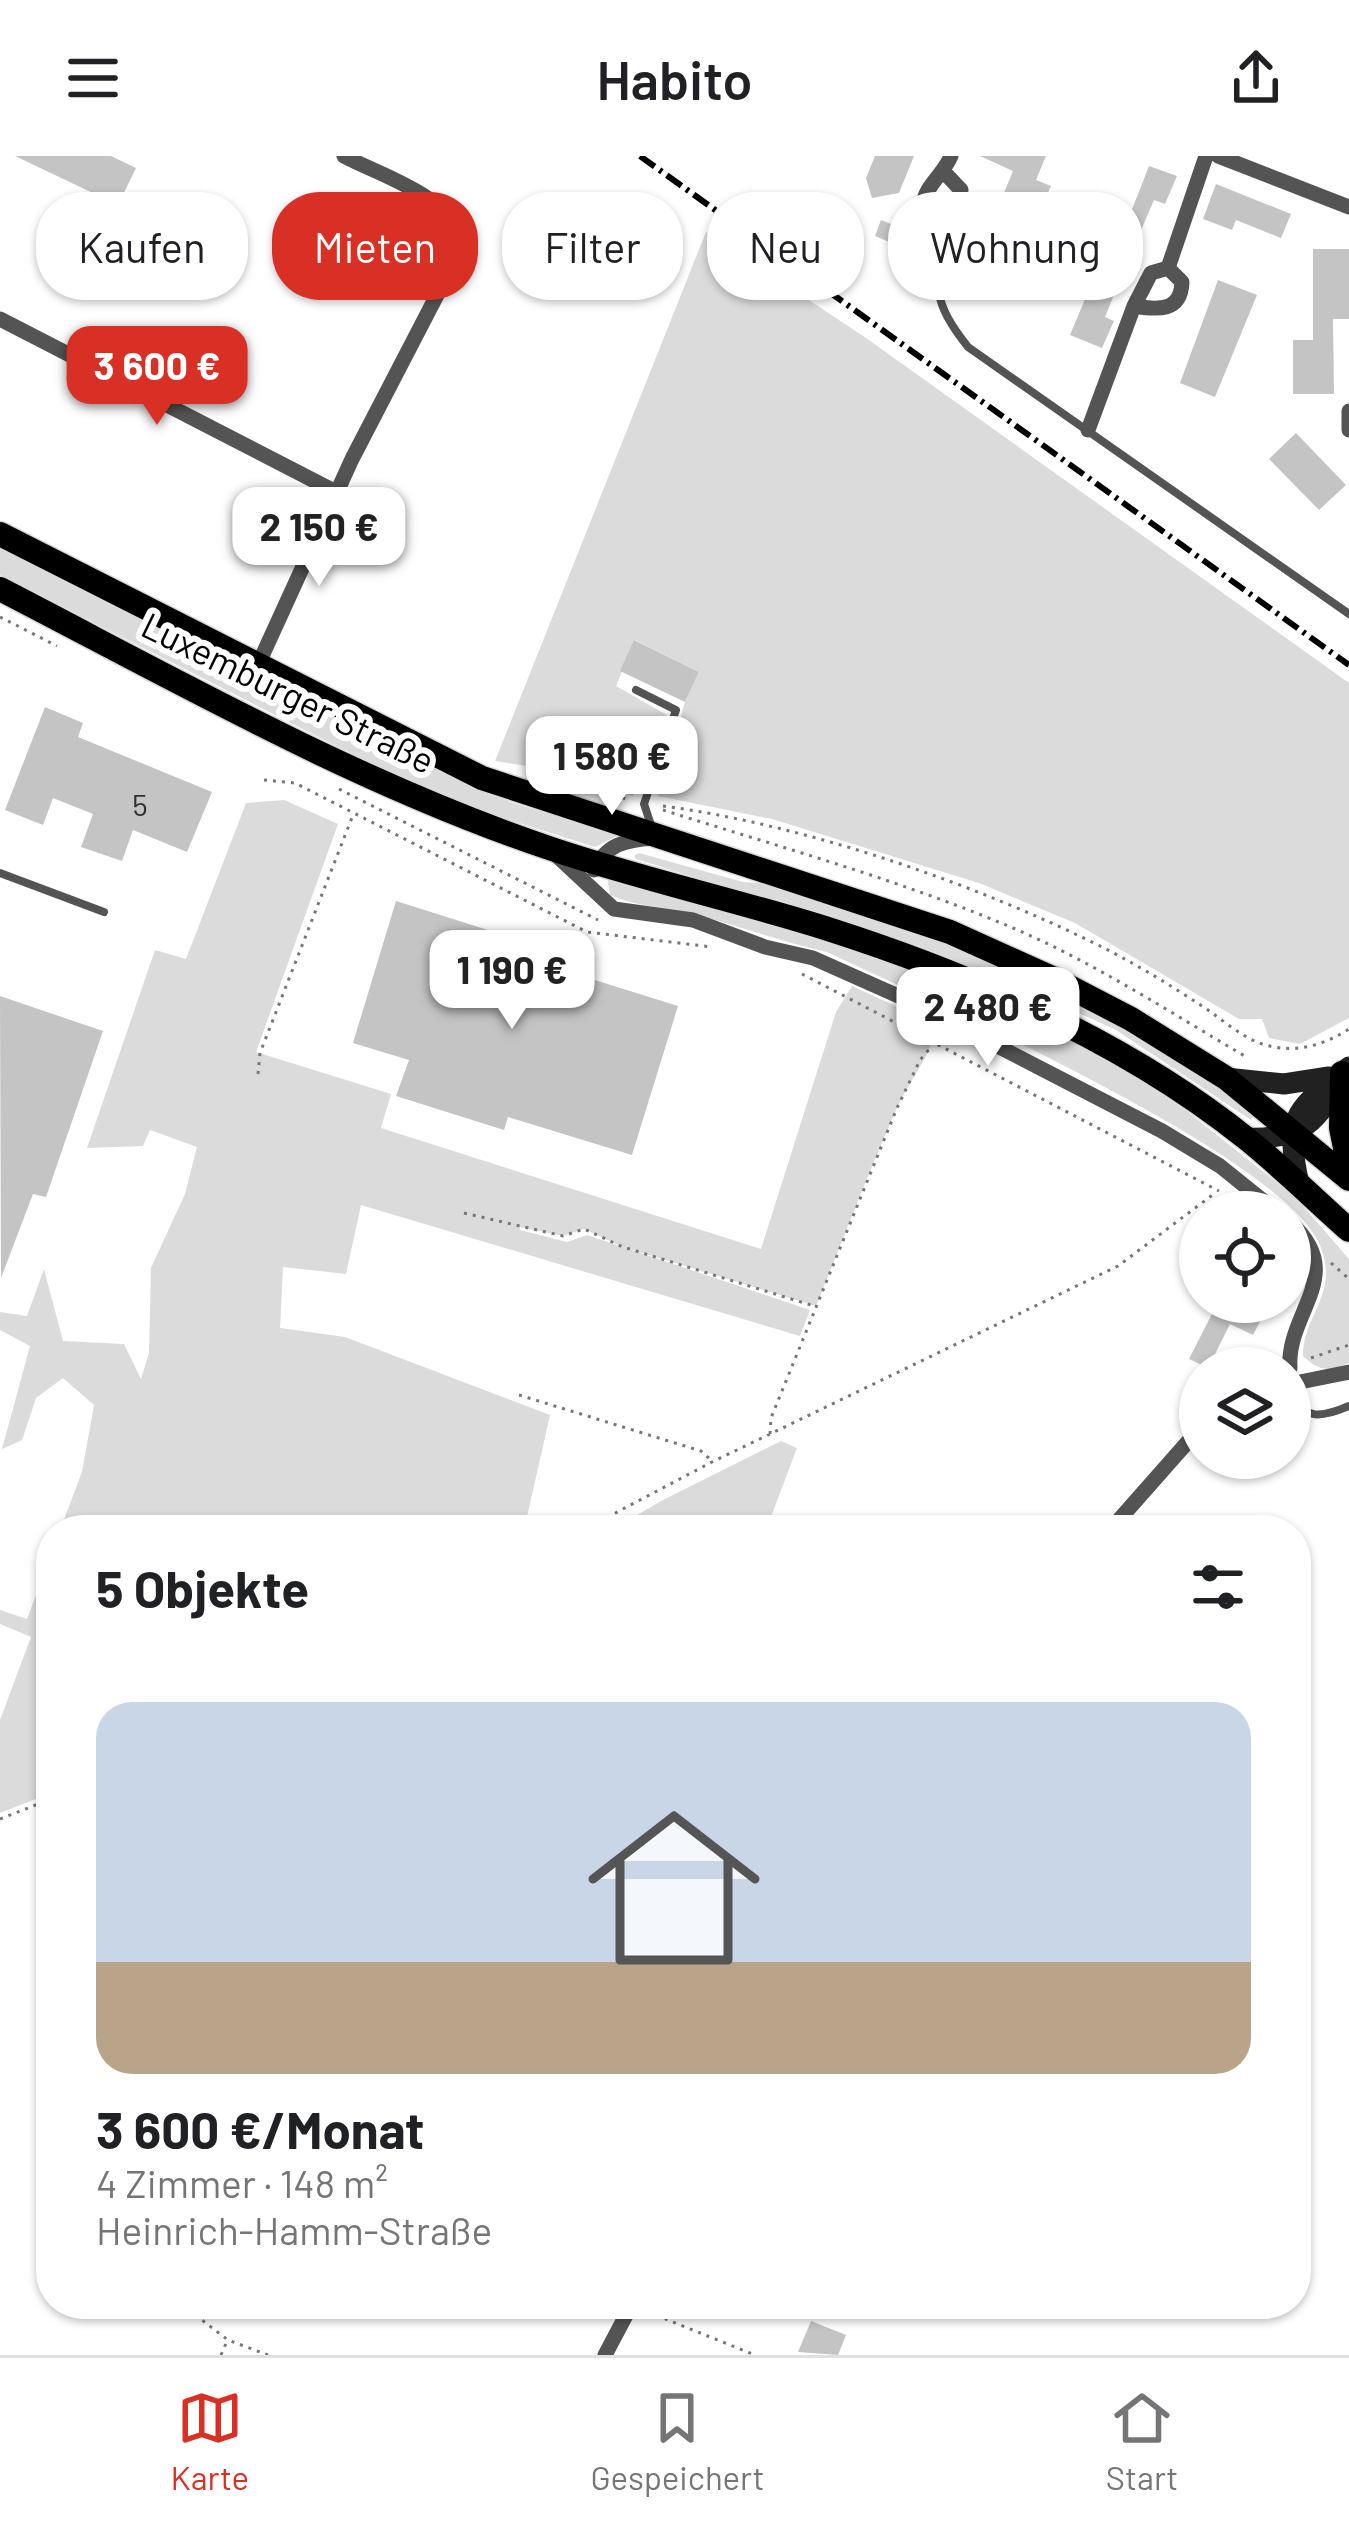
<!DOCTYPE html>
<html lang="de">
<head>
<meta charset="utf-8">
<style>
  :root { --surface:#fff; --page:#f2f2f2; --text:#202124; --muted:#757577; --line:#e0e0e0; --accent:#d93025 }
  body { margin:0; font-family:Barlow,sans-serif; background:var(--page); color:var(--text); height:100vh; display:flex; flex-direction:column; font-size:45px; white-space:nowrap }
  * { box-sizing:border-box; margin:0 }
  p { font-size:39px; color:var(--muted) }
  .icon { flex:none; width:66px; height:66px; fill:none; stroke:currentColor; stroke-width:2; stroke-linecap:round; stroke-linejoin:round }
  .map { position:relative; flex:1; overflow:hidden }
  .panel { position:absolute; left:36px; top:1359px; width:1275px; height:804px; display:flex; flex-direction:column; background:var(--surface); border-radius:48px; box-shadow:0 3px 9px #0004 }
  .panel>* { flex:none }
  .guide { position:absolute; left:36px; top:36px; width:1278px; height:108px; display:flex; gap:24px }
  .controls { position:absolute; left:1179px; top:1035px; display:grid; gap:24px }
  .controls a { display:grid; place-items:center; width:132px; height:132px; border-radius:50%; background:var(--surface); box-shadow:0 3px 9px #0004; font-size:60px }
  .price { position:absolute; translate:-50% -102px; padding:0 27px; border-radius:24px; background:#fff; color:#222; font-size:39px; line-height:78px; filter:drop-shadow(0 3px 6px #0008) }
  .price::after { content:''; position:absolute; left:50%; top:72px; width:36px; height:27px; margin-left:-18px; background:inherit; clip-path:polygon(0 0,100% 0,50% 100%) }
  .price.active { background:var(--accent); color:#fff }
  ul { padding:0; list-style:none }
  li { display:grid; align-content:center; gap:24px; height:636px; padding:0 60px }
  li+li { border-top:3px solid var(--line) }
  li span { display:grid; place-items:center; height:372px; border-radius:36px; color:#555 }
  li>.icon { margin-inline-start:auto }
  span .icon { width:216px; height:216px; fill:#fffc; stroke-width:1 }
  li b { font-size:51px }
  h2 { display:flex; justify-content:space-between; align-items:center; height:144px; padding:0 60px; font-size:51px }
  .pill { padding:0 42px; border-radius:48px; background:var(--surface); box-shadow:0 3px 9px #0004; font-size:42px; line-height:108px }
  .pill.active { background:var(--accent); color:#fff }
  header { display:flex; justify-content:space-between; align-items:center; height:156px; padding:0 60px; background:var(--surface); font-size:54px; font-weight:600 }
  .menu { display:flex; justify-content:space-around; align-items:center; height:168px; border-top:3px solid var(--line); background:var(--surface); font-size:33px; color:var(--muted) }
  .menu a { display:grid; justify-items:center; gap:6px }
  .menu .active { color:var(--accent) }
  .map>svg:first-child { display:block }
  .green { fill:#dbdbdb }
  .building { fill:#c4c4c4 }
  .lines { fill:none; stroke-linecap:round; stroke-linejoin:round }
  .primary-casing { stroke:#dbdbdb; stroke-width:27 }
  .path { stroke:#767676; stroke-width:3; stroke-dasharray:3 6; stroke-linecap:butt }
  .lane { stroke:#545454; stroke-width:8 }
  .street { stroke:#545454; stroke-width:15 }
  .secondary { stroke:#212121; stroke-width:21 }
  .primary { stroke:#000; stroke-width:24 }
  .rail { stroke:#000; stroke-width:6; stroke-dasharray:18 6 3 6; stroke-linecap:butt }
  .labels { text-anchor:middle; stroke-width:12; stroke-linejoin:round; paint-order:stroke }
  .number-label { font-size:30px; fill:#313131 }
  .street-label { font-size:36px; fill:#000; stroke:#fff }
</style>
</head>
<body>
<header><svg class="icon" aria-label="menu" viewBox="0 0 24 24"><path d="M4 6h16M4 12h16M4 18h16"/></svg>Habito<svg class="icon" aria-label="share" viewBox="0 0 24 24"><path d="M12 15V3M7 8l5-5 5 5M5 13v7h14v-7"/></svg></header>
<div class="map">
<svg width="1349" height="2199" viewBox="0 0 1349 2199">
  <rect width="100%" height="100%" fill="#fff"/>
  <path class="green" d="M706,76L866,182L1349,527V862L1300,888L1269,882L1262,863H1239L1075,767L979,727L772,663L658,640L685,546L699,516L635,484L616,530L667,559L633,640L551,614L495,605Z
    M0,392L390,590L510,646L619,679L595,691L456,647L401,623L0,419Z
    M284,644L338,668L256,896L391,938L381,972L761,1093L836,856L852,830L935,868C934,897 909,925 897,952C868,1017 843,1084 816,1150L623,1091L584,1073L563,1080L520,1071V1074L567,1086L587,1079L810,1154L800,1180L361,1049L346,1118L283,1111L280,1172L345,1181L550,1259L524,1374H60L82,1316L94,1249L63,1222L36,1242L22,1284L2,1293L30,1190L0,1174V1156L27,1160L44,1113L63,1185L124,1188L141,1223L149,1197L151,1112L185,1038L197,991L150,974L143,990L87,992L155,794L186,803L246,647Z
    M639,697L743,726L769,728L815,739L1016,811L1191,911L1256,957L1251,964L1116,874L1070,853L879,779L636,703L634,700Z
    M607,720L867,796L960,831L1034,864L1113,906L1183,952L1295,1041L1349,1103V1207C1328,1215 1320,1216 1303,1200C1303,1157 1341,1138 1319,1087C1280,999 926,843 827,796C784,786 744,772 701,760C671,751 639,752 610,739Z
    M781,1285L797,1292L766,1374H601L615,1372L661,1345Z
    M51,1399V1637L0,1657V1564L31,1481L0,1468V1454L27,1463Z"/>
  <path class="building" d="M15,0H111L136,12L118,49Z
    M875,0H914L899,37L872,42L866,22Z
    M980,0H1046L1036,24L1051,30L1011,119L976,105L1013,15Z
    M1149,10L1177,20L1165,48L1154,44L1132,95L1105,161L1114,165L1102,192L1070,179L1088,136L1078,132L1115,50L1131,56Z
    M1216,28L1291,58L1281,82L1236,64L1232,74L1203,63Z
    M881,64L936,86L932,104L875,80Z
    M1313,93H1349V163H1333L1334,238H1293V184H1313Z
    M1218,124L1257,139L1215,241L1180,227Z
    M1296,277L1346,329L1319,354L1269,303Z
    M634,484L699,516L685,546L620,515Z
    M45,551L83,567L78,581L212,636L187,696L133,674L122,705L81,691L93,658L53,642L43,669L5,654Z
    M396,745L558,796L553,811L678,850L632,999L508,961L504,974L396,940L409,904L353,887Z
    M0,840L103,875L46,1041L33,1038L1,1122Z
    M1218,1146H1270L1253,1179L1230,1168L1208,1212L1189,1203Z
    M811,2165L846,2179L838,2199L798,2196Z"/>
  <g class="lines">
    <defs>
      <path id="primary" d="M0,378L482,622L950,776L1052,822L1131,863L1226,922L1349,1023
        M0,433C180,526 357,627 549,692C640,723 736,744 828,773C975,820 1126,886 1247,983C1283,1012 1315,1044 1349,1074
        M1342,917L1341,972L1349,1012"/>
    </defs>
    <use href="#primary" class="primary-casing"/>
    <path class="path" d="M0,461L57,490
      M264,624L295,627L587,776L712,791
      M339,633L598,764
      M605,637L630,644
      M663,650C806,669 977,728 1106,793C1141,811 1175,832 1208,854C1225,866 1242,881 1262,888C1293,898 1323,890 1349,873
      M663,654C780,691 900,724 1013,772C1095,807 1171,857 1248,902
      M802,818L1219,1035
      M258,918L260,897L353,659
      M464,1057L563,1080L584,1073L623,1091L814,1150
      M1331,1107L1349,1123
      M1311,1202L1349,1189
      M519,1239L701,1295L711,1304
      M770,1278L771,1262L897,952L920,904L932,890
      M583,1374L712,1306L1118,1110L1215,1037
      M0,1663L51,1643
      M181,2148L228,2184L268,2199
      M648,2156L755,2199
      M221,2199L227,2185"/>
    <path class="lane" d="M947,74C933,129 932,145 968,191L1349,458
      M636,534L676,554L644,648L651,669
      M0,717L104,756
      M1292,1229C1301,1265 1319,1263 1349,1250"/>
    <path class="street" d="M1218,0L1349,51
      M944,16L961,34L947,73C899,45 939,29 951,0
      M1134,150L1151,117L1168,112
      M0,163L336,336
      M1349,255V274
      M1088,274L1134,150C1158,154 1181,156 1182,126L1168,112L1206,0
      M258,509L352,303L464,87C449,39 386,22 344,0
      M557,700L614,753L693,764L765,791L813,802L914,847L1162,975L1220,1010L1277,1056
      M594,714C606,688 626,684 653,682
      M1290,1212C1286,1156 1349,1119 1290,1066
      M1290,1228L1349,1216
      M1110,1374L1200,1272
      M605,2199L632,2148"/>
    <path class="secondary" d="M1226,922L1284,928L1329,921
      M1246,982C1302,984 1320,966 1341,918
      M1299,1028C1283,957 1298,953 1349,911"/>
    <use href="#primary" class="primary"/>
    <path class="rail" d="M640,0L1349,509"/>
  </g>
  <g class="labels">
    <g class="number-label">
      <text x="140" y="660">5</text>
    </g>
    <g class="street-label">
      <text transform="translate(288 537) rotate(26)" y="13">Luxemburger Straße</text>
    </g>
  </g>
</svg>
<div class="controls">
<a><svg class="icon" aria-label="locate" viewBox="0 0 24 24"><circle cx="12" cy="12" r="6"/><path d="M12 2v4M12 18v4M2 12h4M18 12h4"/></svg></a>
<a><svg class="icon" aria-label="layers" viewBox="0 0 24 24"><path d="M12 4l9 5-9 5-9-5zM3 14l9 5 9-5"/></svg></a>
</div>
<b class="price active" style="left:157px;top:272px">3 600 €</b>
<b class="price" style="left:319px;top:433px">2 150 €</b>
<b class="price" style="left:612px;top:662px">1 580 €</b>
<b class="price" style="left:512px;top:876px">1 190 €</b>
<b class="price" style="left:988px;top:913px">2 480 €</b>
<div class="guide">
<a class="pill">Kaufen</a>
<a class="pill active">Mieten</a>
<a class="pill">Filter</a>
<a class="pill">Neu</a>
<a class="pill">Wohnung</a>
</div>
<section class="panel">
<h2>5 Objekte<svg class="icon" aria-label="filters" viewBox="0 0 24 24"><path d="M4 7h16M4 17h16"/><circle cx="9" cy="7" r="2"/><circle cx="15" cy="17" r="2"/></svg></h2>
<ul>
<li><span style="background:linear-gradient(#c9d6e8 70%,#b9a48a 0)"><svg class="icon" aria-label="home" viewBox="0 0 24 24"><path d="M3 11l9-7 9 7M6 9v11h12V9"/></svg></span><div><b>3 600 €/Monat</b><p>4 Zimmer · 148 m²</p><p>Heinrich-Hamm-Straße</p></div></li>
</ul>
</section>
</div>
<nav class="menu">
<a class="active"><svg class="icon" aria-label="map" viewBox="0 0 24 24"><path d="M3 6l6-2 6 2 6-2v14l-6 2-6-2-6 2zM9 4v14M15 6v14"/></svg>Karte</a>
<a><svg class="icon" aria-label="saved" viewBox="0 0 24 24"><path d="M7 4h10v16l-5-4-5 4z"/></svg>Gespeichert</a>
<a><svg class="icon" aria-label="home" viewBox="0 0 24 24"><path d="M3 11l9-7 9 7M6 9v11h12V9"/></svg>Start</a>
</nav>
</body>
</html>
